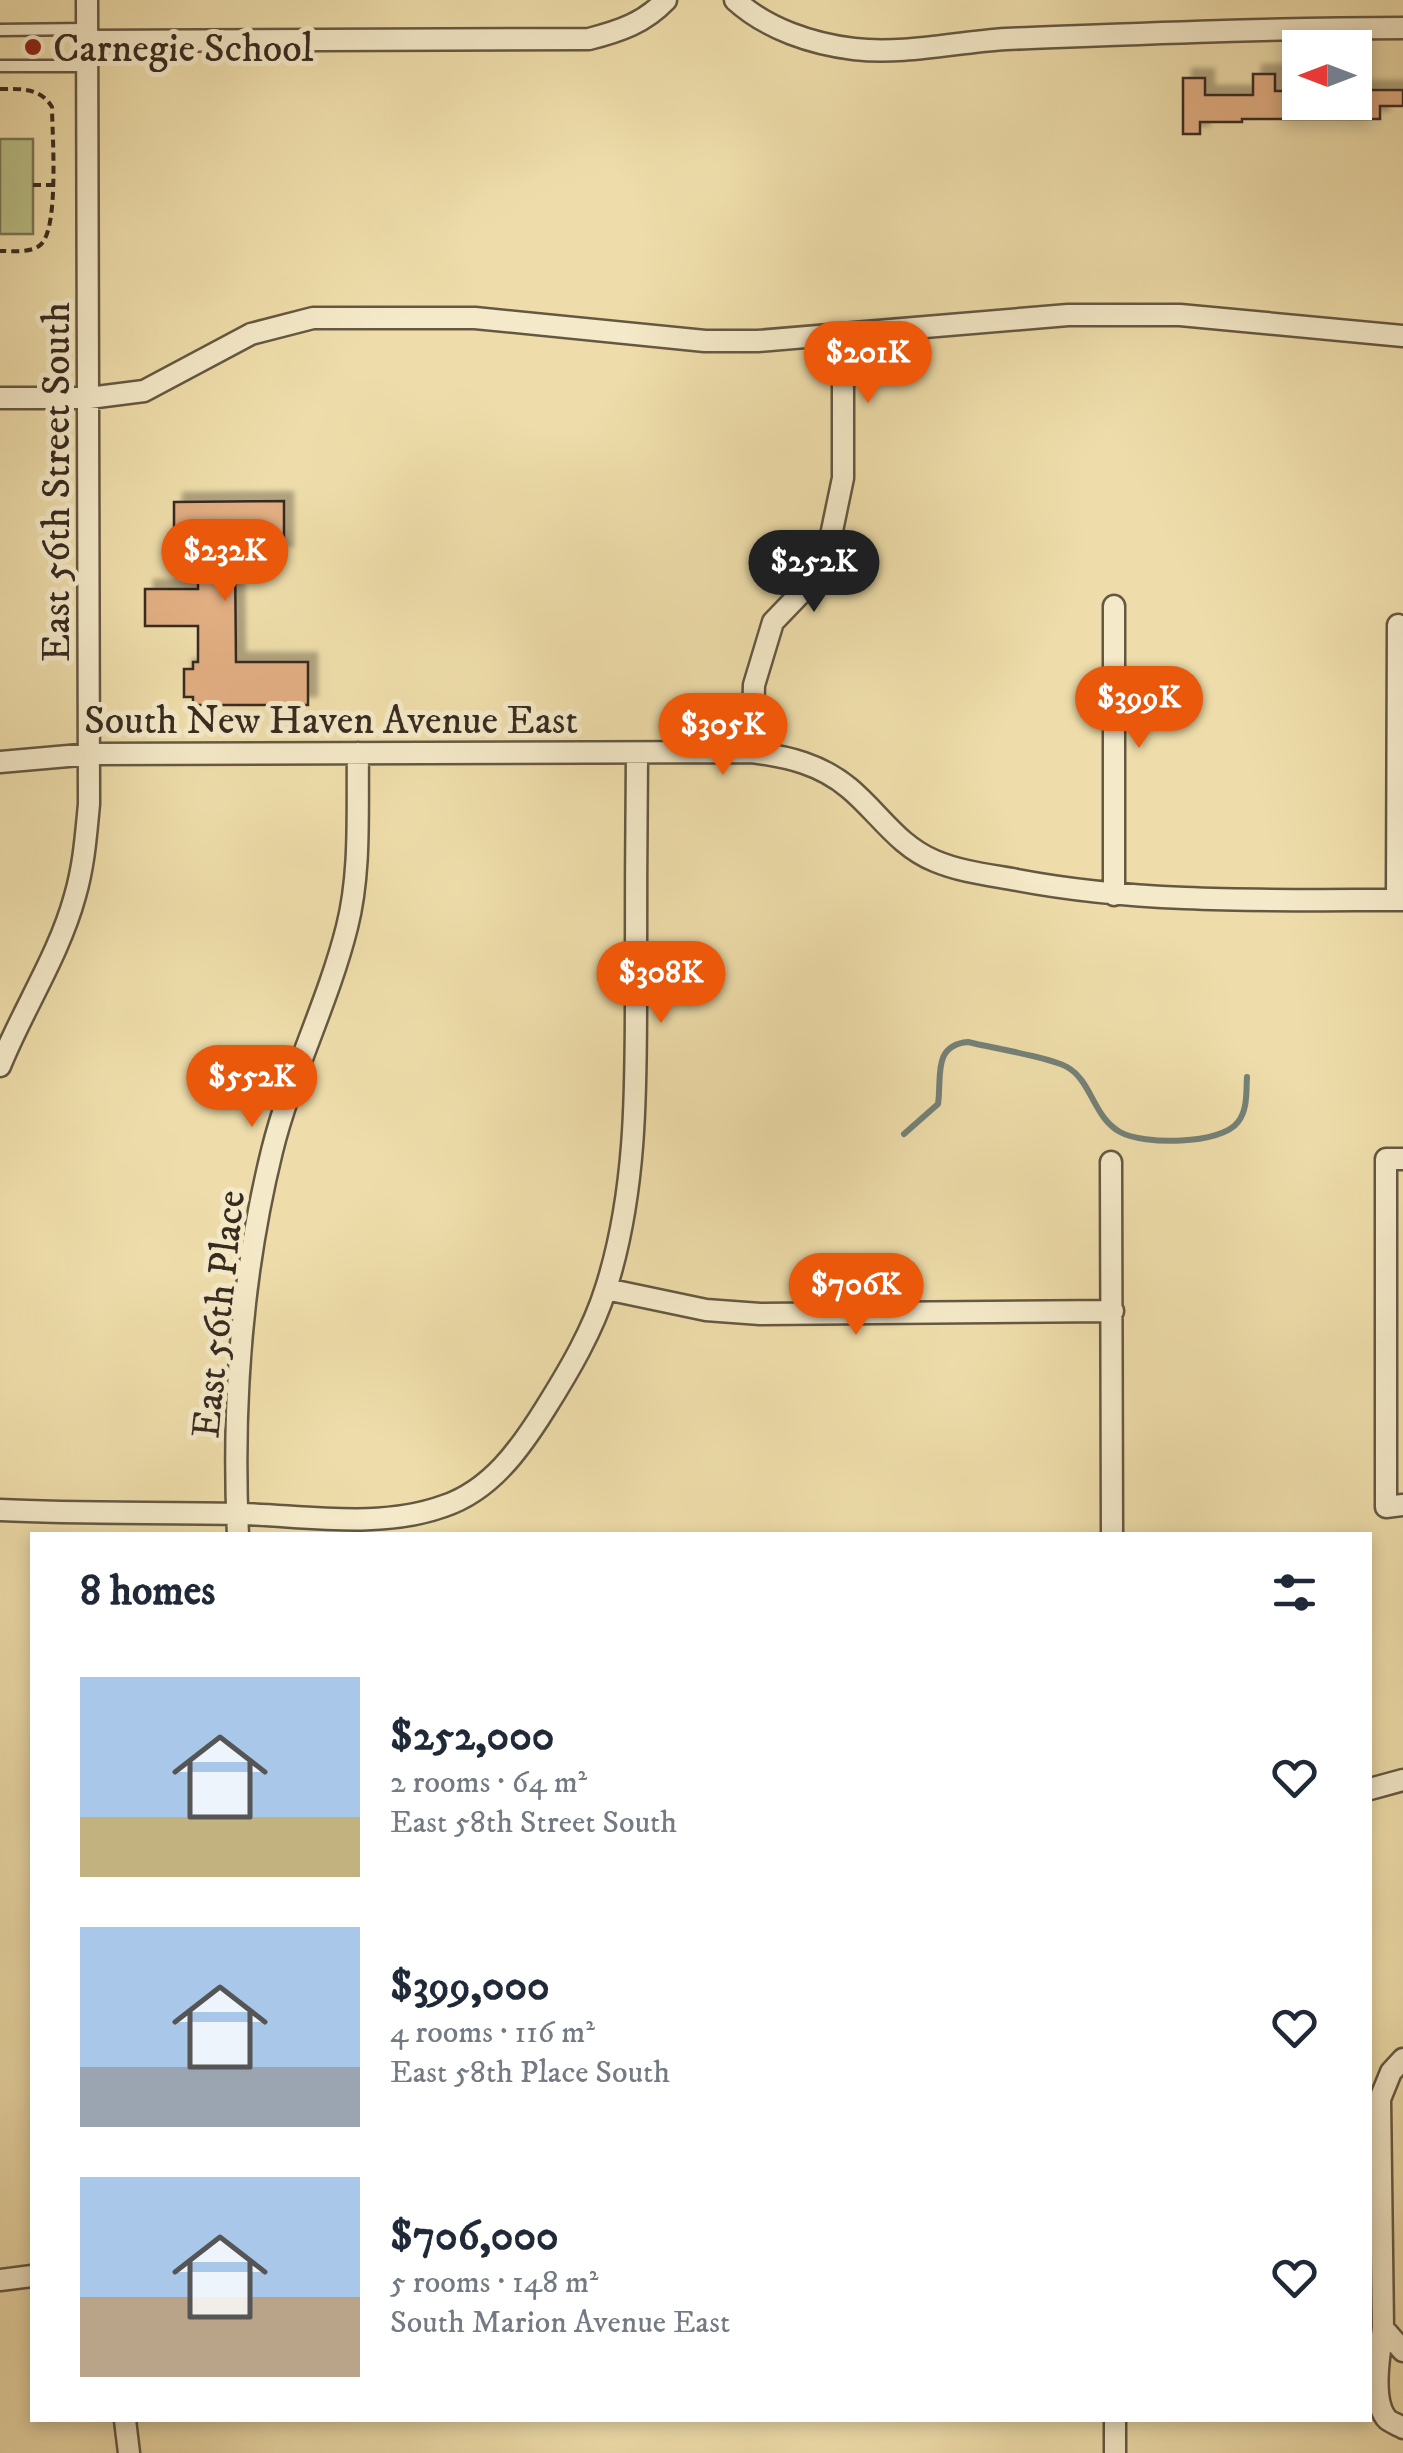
<!DOCTYPE html>
<html lang="en">
<head>
<meta charset="utf-8">
<style>
  :root { --surface:#fff; --page:#f6f6f7; --text:#1f2937; --muted:#747a83; --accent:#ea580c }
  body { margin:0; font-family:"IM FELL DW Pica",serif; background:var(--page); color:var(--text); height:100vh; display:flex; flex-direction:column; font-size:38px; white-space:nowrap }
  * { box-sizing:border-box; margin:0 }
  p { font-size:32px; color:var(--muted) }
  .icon { flex:none; width:55px; height:55px; fill:none; stroke:currentColor; stroke-width:2; stroke-linecap:round; stroke-linejoin:round }
  .map { position:relative; flex:1; overflow:hidden }
  .details { position:absolute; left:30px; top:1532px; width:1342px; height:890px; display:flex; flex-direction:column; background:var(--surface); border-radius:0px; box-shadow:0 5px 15px #0003 }
  .details>* { flex:none }
  .needle { width:65px; rotate:270deg }
  .tools { position:absolute; left:1282px; top:30px; display:grid; gap:20px }
  .tools a { display:grid; place-items:center; width:90px; height:90px; border-radius:0px; background:var(--surface); box-shadow:0 5px 15px #0003; font-size:50px }
  .price { position:absolute; translate:-50% -85px; padding:0 22px; border-radius:35px; background:var(--accent); color:#fff; font-size:32px; line-height:65px; filter:drop-shadow(0 2px 5px #0008) }
  .price::after { content:''; position:absolute; left:50%; top:60px; width:30px; height:22px; margin-left:-15px; background:inherit; clip-path:polygon(0 0,100% 0,50% 100%) }
  .price.active { background:#222; color:#fff }
  ul { padding:0; list-style:none }
  li { display:flex; align-items:center; gap:30px; height:250px; padding:0 50px }
  li span { display:grid; place-items:center; flex:none; width:280px; height:200px; border-radius:0px; color:#555 }
  li>.icon { margin-inline-start:auto }
  span .icon { width:120px; height:120px; fill:#fffc; stroke-width:1 }
  li b { font-size:42px }
  h2 { display:flex; justify-content:space-between; align-items:center; height:120px; padding:0 50px; font-size:42px }
  .map>svg:first-child { display:block }
  .green { fill:#bac088; stroke:#787654; stroke-width:2.5 }
  .lines { fill:none; stroke-linecap:round; stroke-linejoin:round }
  .stream { stroke:#748178; stroke-width:6 }
  .building { fill:#e1ae82; stroke:#372b20; stroke-width:2.5; filter:url(#shadow) }
  .lane-casing { stroke:#655842; stroke-width:15 }
  .street-casing { stroke:#655842; stroke-width:25 }
  .path { stroke:#372b20; stroke-width:4; stroke-dasharray:8 5; stroke-linecap:butt }
  .lane { stroke:#f4e9c8; stroke-width:10 }
  .street { stroke:#f4e9c8; stroke-width:20 }
  .poi-dot { fill:#8f2418; stroke:#f4e9c8; stroke-width:4 }
  .labels { text-anchor:middle; stroke-width:10; stroke-linejoin:round; paint-order:stroke }
  .poi-label { font-size:40px; fill:#372b20; stroke:#f4e9c8; text-anchor:start }
  .street-label { font-size:40px; fill:#372b20; stroke:#f4e9c8 }
</style>
</head>
<body>
<div class="map">
<svg width="1403" height="2453" viewBox="0 0 1403 2453">
  <defs>
    <filter id="shadow"><feDropShadow dx="9" dy="-9" stdDeviation="2.5" flood-color="#0004"/></filter>
  </defs>
  <rect width="100%" height="100%" fill="#eda"/>
  <filter id="stains"><feTurbulence type="fractalNoise" baseFrequency=".002" numOctaves="4"/><feColorMatrix values="0 0 0 0 .2 0 0 0 0 .09 0 0 0 0 .02 0 0 0 .5 -.17"/></filter>
  <radialGradient id="worn" r=".72"><stop offset=".6" stop-color="#630" stop-opacity="0"/><stop offset="1" stop-color="#630" stop-opacity=".3"/></radialGradient>
  <path class="green" d="M0,139H33V234H0Z"/>
  <g class="lines">
    <path class="stream" d="M904,1134L938,1104C942,1078 932,1045 968,1042C992,1048 1049,1057 1067,1067C1092,1081 1093,1117 1120,1132C1143,1145 1221,1145 1238,1122C1248,1109 1246,1091 1247,1077"/>
  </g>
  <path class="building" d="M1253,74H1275V91H1297L1300,93V102H1355V90H1403V106H1380V119H1242V122H1200V134H1183V78H1205V95H1253Z
    M284,501V555H235L236,662H308V705H193V697H184V669H193V662H198V626H145V589H198V555H174V502Z"/>
  <g class="lines">
    <defs>
      <path id="lane" d="M0,30L87,29
        M0,66H88"/>
      <path id="street" d="M735,0C767,29 812,44 854,49C904,55 956,42 1006,39C1138,34 1270,28 1403,28
        M87,41L589,39C620,31 644,23 666,0
        M0,398H89L144,391L251,334L313,318H475L705,341H758L1068,315H1180L1403,336
        M1114,606V895
        M752,752L754,685L773,622L824,569L843,478V334
        M0,762L91,754L752,752C789,757 820,764 849,788C879,813 898,846 935,861C961,872 990,875 1017,880C1143,904 1274,900 1403,900
        M1397,900L1398,625
        M0,1066C23,1009 59,955 75,896C84,865 86,835 89,804L87,0
        M1403,1159H1386V1507L1403,1505
        M1111,1162L1112,1535
        M606,1289L706,1310L760,1314L1113,1311
        M0,1510C81,1514 161,1512 242,1514C307,1516 381,1529 444,1506C491,1490 520,1449 545,1409C569,1371 593,1330 606,1288C636,1194 636,1093 636,996C636,915 636,835 637,754
        M238,1535C232,1405 241,1277 272,1151C291,1074 328,1003 347,927C361,872 357,811 358,753
        M1370,1789L1403,1780
        M1403,2059L1391,2072L1380,2099L1383,2328C1380,2351 1370,2402 1388,2420C1389,2421 1402,2427 1403,2428
        M0,2280L32,2276
        M1383,2328L1403,2351
        M125,2420L129,2453
        M1115,2453V2420"/>
    </defs>
    <use href="#lane" class="lane-casing"/>
    <use href="#street" class="street-casing"/>
    <path class="path" d="M0,89C20,89 40,87 52,107C52,132 60,233 39,246C29,253 12,251 0,251
      M33,185H52"/>
    <use href="#lane" class="lane"/>
    <use href="#street" class="street"/>
  </g>
  <circle class="poi-dot" cx="33" cy="47" r="10"/>
  <g class="labels">
    <g class="poi-label">
      <text x="53" y="61">Carnegie School</text>
    </g>
    <g class="street-label">
      <text transform="translate(55 482) rotate(-90)" y="14">East 56th Street South</text>
      <text x="331" y="733">South New Haven Avenue East</text>
      <text transform="translate(217 1314) rotate(-84)" y="14">East 56th Place</text>
    </g>
  </g>
  <rect width="100%" height="100%" filter="url(#stains)"/>
  <rect width="100%" height="100%" fill="url(#worn)"/>
</svg>
<div class="tools">
<a><svg class="needle" viewBox="-14 -14 28 28"><path d="M0-13l5 13h-10z" fill="#e53935"/><path d="M0 13l5-13h-10z" fill="#747a83"/></svg></a>
</div>
<b class="price" style="left:868px;top:406px">$201K</b>
<b class="price" style="left:225px;top:604px">$232K</b>
<b class="price active" style="left:814px;top:615px">$252K</b>
<b class="price" style="left:1139px;top:751px">$399K</b>
<b class="price" style="left:723px;top:778px">$305K</b>
<b class="price" style="left:661px;top:1026px">$308K</b>
<b class="price" style="left:252px;top:1130px">$552K</b>
<b class="price" style="left:856px;top:1338px">$706K</b>
<section class="details">
<h2>8 homes<svg class="icon" aria-label="filters" viewBox="0 0 24 24"><path d="M4 7h16M4 17h16"/><circle cx="9" cy="7" r="2"/><circle cx="15" cy="17" r="2"/></svg></h2>
<ul>
<li><span style="background:linear-gradient(#a9c7e8 70%,#c2b280 0)"><svg class="icon" aria-label="home" viewBox="0 0 24 24"><path d="M3 11l9-7 9 7M6 9v11h12V9"/></svg></span><div><b>$252,000</b><p>2 rooms · 64 m²</p><p>East 58th Street South</p></div><svg class="icon" aria-label="heart" viewBox="0 0 24 24"><path d="M12 20l-8-8c-3-5 5-10 8-4 3-6 11-1 8 4z"/></svg></li>
<li><span style="background:linear-gradient(#a9c7e8 70%,#9aa5b1 0)"><svg class="icon" aria-label="home" viewBox="0 0 24 24"><path d="M3 11l9-7 9 7M6 9v11h12V9"/></svg></span><div><b>$399,000</b><p>4 rooms · 116 m²</p><p>East 58th Place South</p></div><svg class="icon" aria-label="heart" viewBox="0 0 24 24"><path d="M12 20l-8-8c-3-5 5-10 8-4 3-6 11-1 8 4z"/></svg></li>
<li><span style="background:linear-gradient(#a9c7e8 60%,#b9a48a 0)"><svg class="icon" aria-label="home" viewBox="0 0 24 24"><path d="M3 11l9-7 9 7M6 9v11h12V9"/></svg></span><div><b>$706,000</b><p>5 rooms · 148 m²</p><p>South Marion Avenue East</p></div><svg class="icon" aria-label="heart" viewBox="0 0 24 24"><path d="M12 20l-8-8c-3-5 5-10 8-4 3-6 11-1 8 4z"/></svg></li>
</ul>
</section>
</div>
</body>
</html>
